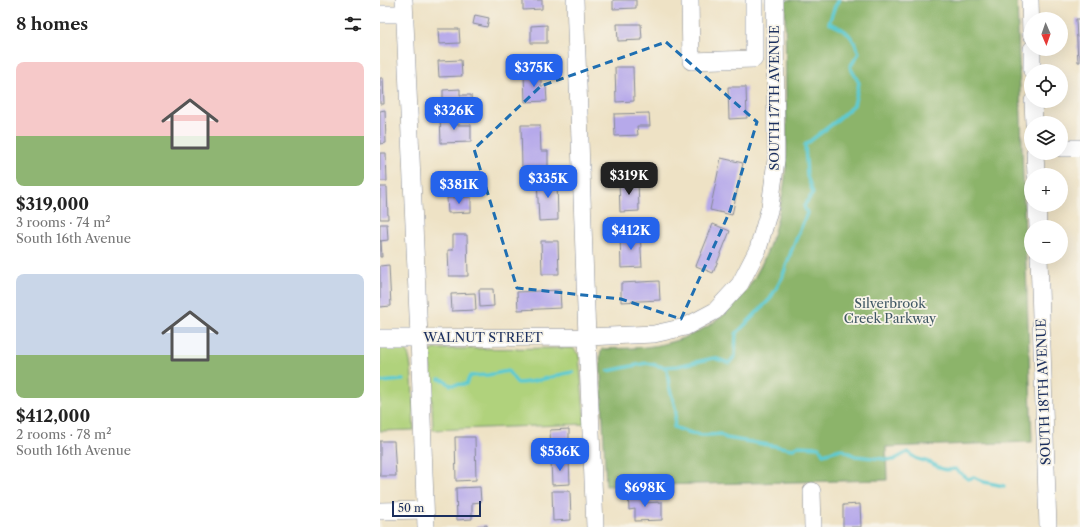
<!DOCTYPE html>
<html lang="en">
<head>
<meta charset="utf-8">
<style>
  :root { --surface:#fff; --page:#f6f6f6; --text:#222; --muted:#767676; --accent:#2563eb }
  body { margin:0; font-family:"Libre Caslon Text",serif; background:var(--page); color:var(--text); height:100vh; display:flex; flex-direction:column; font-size:15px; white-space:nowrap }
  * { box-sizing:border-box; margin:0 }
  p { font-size:13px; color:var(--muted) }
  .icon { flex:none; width:22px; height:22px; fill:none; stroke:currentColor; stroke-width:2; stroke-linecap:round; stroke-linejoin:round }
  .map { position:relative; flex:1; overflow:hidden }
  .side { display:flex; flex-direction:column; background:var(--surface); width:380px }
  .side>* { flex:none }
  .needle { width:26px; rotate:178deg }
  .buttons { position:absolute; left:644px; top:12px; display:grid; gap:8px }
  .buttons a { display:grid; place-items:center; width:44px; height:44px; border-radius:50%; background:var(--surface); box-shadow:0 4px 16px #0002; font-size:20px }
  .scale { position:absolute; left:12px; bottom:10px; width:89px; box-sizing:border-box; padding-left:4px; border:2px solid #1b2f5e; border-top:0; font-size:11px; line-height:14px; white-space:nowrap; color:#1b2f5e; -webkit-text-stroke:3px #f7f3e8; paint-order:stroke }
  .price { position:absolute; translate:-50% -34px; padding:0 9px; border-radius:8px; background:var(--accent); color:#fff; font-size:13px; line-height:26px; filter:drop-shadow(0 1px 2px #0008) }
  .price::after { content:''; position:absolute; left:50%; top:24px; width:12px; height:9px; margin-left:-6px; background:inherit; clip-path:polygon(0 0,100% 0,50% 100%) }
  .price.selected { background:#222; color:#fff }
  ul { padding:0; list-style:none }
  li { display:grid; align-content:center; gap:8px; height:212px; padding:0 16px }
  li span { display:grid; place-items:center; height:124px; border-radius:8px; color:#555 }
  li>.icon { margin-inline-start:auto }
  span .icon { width:72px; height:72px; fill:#fffc; stroke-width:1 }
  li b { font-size:17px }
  h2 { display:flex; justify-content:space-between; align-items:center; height:48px; padding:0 16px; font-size:17px }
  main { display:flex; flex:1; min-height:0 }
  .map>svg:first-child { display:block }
  .green { fill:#b0d27b; stroke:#66806c }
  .forest { fill:#8cb46b; stroke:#547264 }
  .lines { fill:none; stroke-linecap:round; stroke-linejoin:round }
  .stream { stroke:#5dcad2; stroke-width:3.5 }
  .building { fill:#b6a9ea }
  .minor-casing { stroke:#848892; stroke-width:18 }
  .minor { stroke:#fff; stroke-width:17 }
  .marked { fill:none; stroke:#1f6fb2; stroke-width:3; stroke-dasharray:8 5; stroke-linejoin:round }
  .labels { text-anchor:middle; stroke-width:3.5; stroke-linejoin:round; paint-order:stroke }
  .street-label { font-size:13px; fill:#1b2f5e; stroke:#f7f3e8 }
  .park-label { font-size:13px; fill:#405865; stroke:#f7f3e8 }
</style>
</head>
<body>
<main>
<section class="side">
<h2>8 homes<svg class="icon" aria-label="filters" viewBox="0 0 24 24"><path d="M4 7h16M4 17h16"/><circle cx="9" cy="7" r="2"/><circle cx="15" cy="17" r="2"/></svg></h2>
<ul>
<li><span style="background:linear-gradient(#f6c9c9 60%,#8fb573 0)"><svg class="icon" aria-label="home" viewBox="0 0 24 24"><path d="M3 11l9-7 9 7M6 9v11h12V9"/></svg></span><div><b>$319,000</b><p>3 rooms · 74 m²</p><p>South 16th Avenue</p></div></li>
<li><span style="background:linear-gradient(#c9d6e8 65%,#8fb573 0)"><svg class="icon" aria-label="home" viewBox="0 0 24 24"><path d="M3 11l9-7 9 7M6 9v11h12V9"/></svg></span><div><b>$412,000</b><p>2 rooms · 78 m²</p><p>South 16th Avenue</p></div></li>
</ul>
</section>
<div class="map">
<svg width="700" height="527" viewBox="0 0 700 527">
  <rect width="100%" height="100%" fill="#f7f3e8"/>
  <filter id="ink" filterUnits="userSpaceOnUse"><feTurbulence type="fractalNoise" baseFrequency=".025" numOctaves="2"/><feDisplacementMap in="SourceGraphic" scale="8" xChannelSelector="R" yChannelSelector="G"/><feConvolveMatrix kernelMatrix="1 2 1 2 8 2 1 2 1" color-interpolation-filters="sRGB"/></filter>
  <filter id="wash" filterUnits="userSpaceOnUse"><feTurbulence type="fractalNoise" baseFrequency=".012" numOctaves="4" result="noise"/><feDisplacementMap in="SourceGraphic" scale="16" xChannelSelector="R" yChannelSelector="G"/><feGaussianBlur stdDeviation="0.9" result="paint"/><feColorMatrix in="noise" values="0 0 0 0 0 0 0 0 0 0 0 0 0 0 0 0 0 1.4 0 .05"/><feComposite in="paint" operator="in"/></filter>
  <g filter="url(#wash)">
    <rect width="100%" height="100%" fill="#eee2c5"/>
    <path class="green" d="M0,348C7,348 19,346 25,349C34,354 33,417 34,430L0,431Z
      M193,348L199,355L205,424L53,430L50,352L55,349Z"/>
    <path class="forest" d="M405,0H637L652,442L506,447L507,480L226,486L220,355L222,349C243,348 263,349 283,344C366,325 394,256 405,179C408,152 406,124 406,97C406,65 405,32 405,0Z"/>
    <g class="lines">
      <path class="stream" d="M283,367L287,370L289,386L296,411L294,427C312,434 321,437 340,434L346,438L413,449L418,446L439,447L443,454L461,449L475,456L513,460L528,452C537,461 537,458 548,462C560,466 560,472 575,469L588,479L594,477L604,482L624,486
        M228,371L267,363L283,367L298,366L334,358L349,363L355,356L356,334L390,299L402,278L412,249L427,213L424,206L433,193L427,176L425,145L455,122L474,105L479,83L470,67L479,53C472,35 467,30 449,23L455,6L459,0
        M59,379L64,380L70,385L86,384L90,376L108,375L128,371L137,383C156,383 174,375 193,372
        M0,382L23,380"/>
    </g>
    <g id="blocks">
      <path class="building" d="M143,0H162V9L143,10Z
        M233,0H256V8L233,9Z
        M95,15L109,18L107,27L93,24Z
        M696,19H700V62H698Z
        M237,24H261L262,40L238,41Z
        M167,25V43H151V26Z
        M58,29H79L80,43L59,44Z
        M81,60L82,76L59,77L58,61Z
        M235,67H253L254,101L236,102Z
        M161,72V86H166L167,101L145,102L144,73Z
        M0,78H3L4,104H0Z
        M348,87H366L367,118L349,119Z
        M80,89V95H91L92,107L63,108V90Z
        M5,110L6,143L0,144V111Z
        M269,113L270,126H257L258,135L235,136L234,114Z
        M77,115V125H91V142L61,143L60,116Z
        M141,125H160L161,151H168V167L142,168Z
        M0,153H6L7,181H0Z
        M341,158L363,163L352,215L330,210Z
        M177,178L178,220L159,221L157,179Z
        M258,179L259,211L240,212L239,180Z
        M0,187H7L8,219H0Z
        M91,197V212L68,213L67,198Z
        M0,224H7L8,240L0,241Z
        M333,224L350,231L333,273L316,266Z
        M260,233L262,267L241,268L240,234Z
        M73,235H87L88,276H69L68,250H73Z
        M0,241H1L2,257H0Z
        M161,241H178L179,274H162Z
        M9,265L11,306L0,307V266Z
        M279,281L280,300L241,302V283Z
        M99,289H113L114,306L100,307Z
        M180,290L181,308L138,310L137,292Z
        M95,293L96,310L72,311L71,294Z
        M189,429V453H171L170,430Z
        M75,437H95L96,480L76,481Z
        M0,441H14L16,476H0Z
        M189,460L190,484L172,485L171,461Z
        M100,487L101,502L92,503V519L77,520L76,488Z
        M172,491H190L191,520L173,521Z
        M248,493H262L263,503L282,502V520L255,521V509L249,510Z
        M480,504L481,527H463V505Z
        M107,525V527H97V526Z"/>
    </g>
  </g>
  <g filter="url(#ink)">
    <use href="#blocks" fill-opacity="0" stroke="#848892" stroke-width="1"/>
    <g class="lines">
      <defs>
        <path id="minor" d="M24,0L39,337L46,527
          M195,0L207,337L215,527
          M310,0L311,61L374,59V0
          M650,0L651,34
          M0,14H24
          M652,49V71
          M653,101L654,123
          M681,148H700
          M655,153L656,175
          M657,205L658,227
          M659,257L668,527
          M0,338L207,337L274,334L305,327L335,311L360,284L378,249L390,207L396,160L395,0
          M432,491L433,527
          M0,511L45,510"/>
      </defs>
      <use href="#minor" class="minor-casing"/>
      <use href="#minor" class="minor"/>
    </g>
  </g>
  <path class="marked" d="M286,42L377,122L350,211L301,319L241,299L137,288L94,149L161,86Z"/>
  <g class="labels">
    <g class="street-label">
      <text transform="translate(394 98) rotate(-90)" y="5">SOUTH 17TH AVENUE</text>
      <text x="103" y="342">WALNUT STREET</text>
      <text transform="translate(663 392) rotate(-92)" y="5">SOUTH 18TH AVENUE</text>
    </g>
    <g class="park-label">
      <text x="510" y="308">Silverbrook<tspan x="510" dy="15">Creek Parkway</tspan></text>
    </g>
  </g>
</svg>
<div class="buttons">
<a><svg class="needle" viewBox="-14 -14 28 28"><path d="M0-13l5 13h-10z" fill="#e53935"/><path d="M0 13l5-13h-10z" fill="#767676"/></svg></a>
<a><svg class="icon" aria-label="locate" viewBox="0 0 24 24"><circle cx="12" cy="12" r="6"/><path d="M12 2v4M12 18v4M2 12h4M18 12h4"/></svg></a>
<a><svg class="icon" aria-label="layers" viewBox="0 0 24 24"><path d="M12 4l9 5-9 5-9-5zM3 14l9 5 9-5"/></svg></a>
<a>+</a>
<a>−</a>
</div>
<div class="scale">50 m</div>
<b class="price" style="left:154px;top:88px">$375K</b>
<b class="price" style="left:74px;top:131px">$326K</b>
<b class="price selected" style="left:249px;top:196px">$319K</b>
<b class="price" style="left:168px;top:199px">$335K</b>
<b class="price" style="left:79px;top:205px">$381K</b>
<b class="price" style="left:251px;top:251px">$412K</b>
<b class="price" style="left:180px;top:472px">$536K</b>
<b class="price" style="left:265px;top:508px">$698K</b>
</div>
</main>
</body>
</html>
